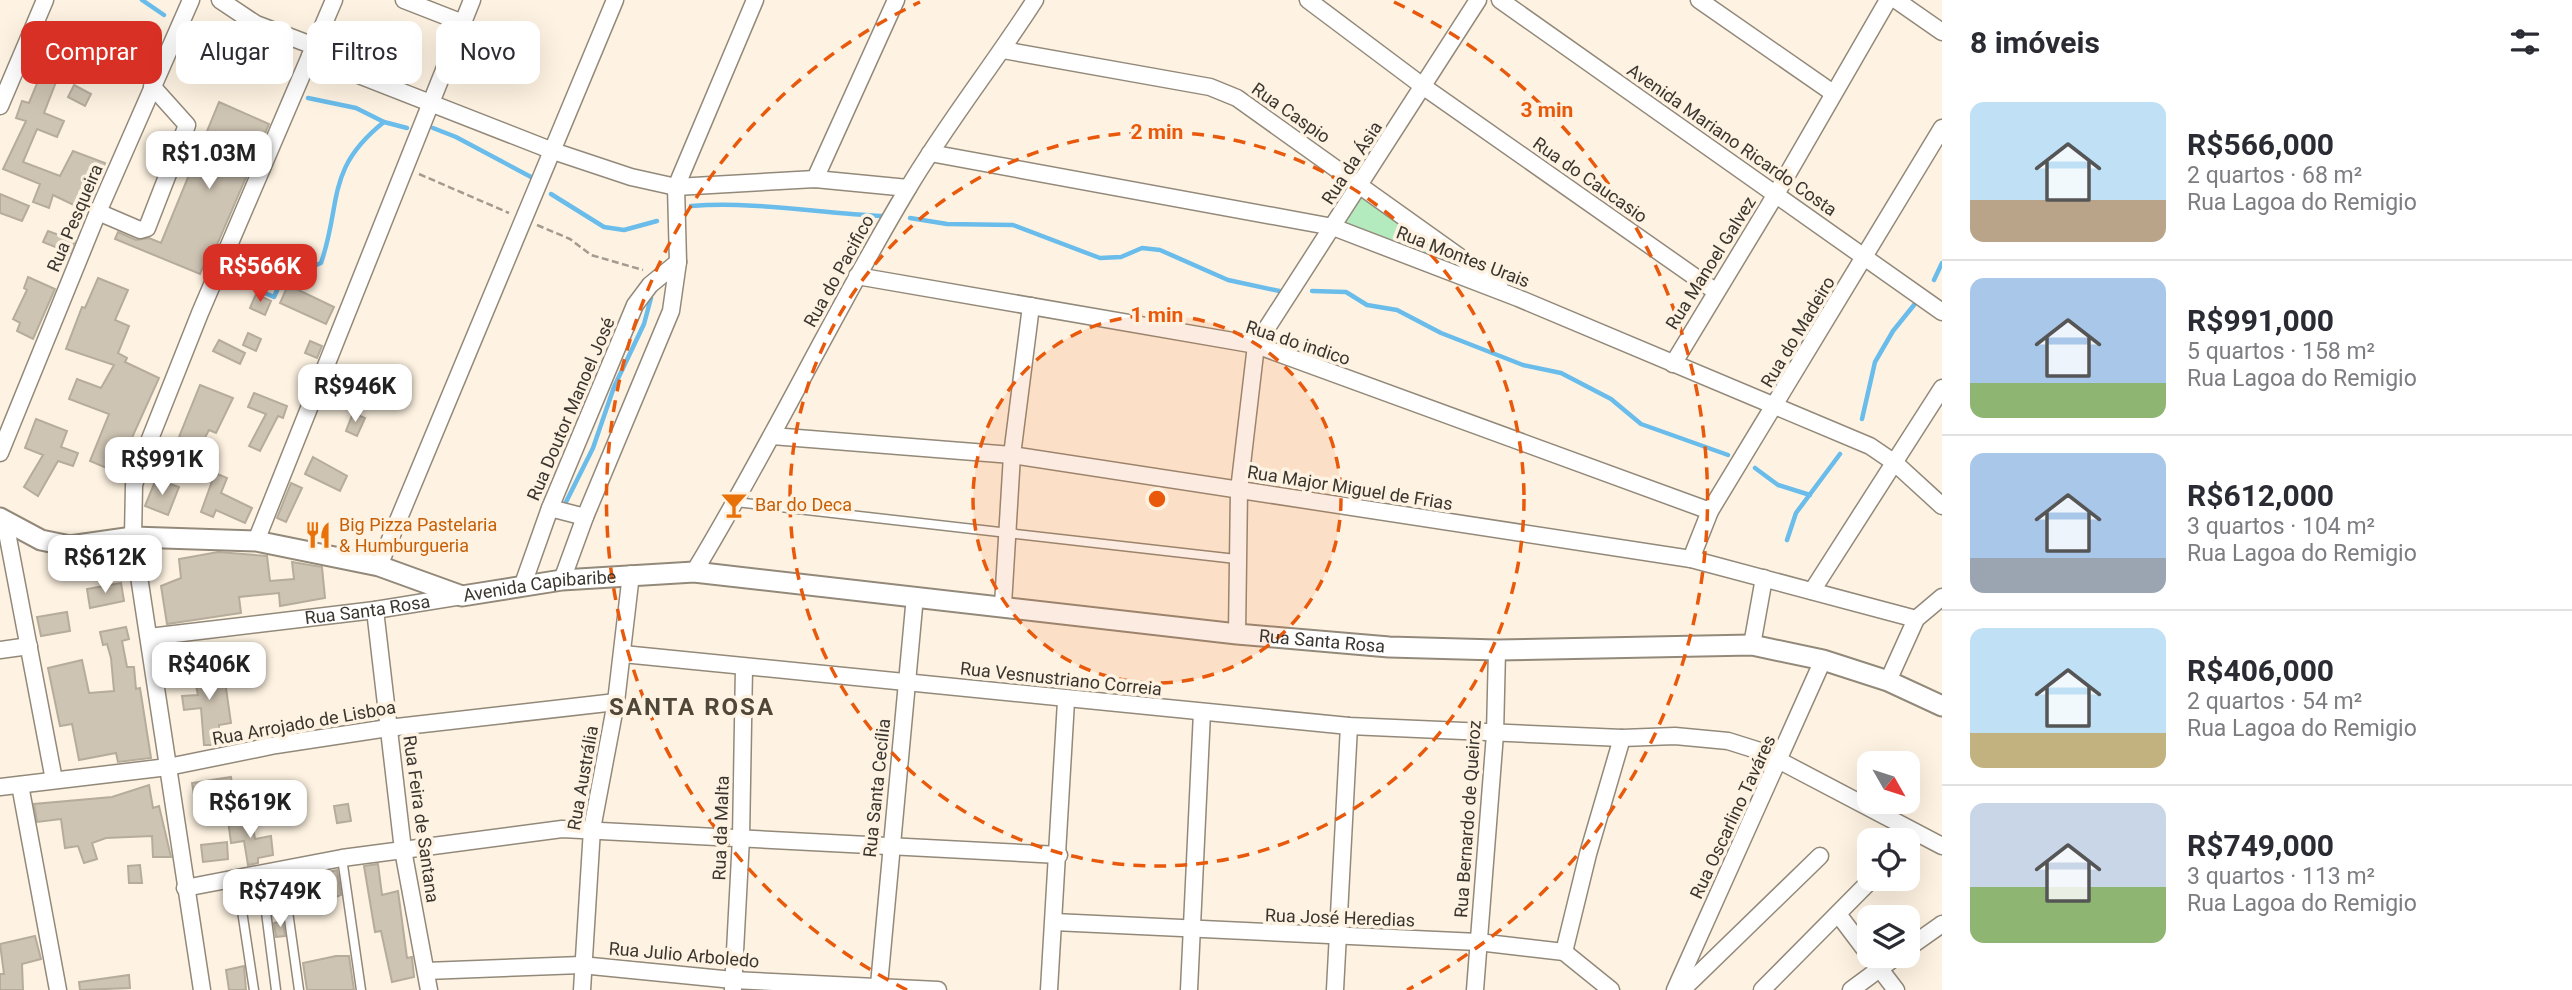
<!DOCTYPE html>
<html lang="pt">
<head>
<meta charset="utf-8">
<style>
  :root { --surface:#fff; --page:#f2f2f3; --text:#2b2b33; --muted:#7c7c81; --line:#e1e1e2; --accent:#d93025 }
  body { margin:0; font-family:Roboto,sans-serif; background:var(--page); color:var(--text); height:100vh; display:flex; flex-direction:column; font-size:26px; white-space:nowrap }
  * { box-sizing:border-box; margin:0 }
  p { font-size:23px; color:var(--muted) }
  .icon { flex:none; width:38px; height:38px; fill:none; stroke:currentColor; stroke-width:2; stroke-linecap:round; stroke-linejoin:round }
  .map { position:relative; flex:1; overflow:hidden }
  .details { display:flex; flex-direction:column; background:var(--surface); width:630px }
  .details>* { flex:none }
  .banner { position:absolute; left:21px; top:21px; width:665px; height:63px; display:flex; gap:14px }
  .needle { width:46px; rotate:129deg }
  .buttons { position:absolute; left:1857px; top:751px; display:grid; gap:14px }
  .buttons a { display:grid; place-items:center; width:63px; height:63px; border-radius:14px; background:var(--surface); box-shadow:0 7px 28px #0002; font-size:35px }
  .price { position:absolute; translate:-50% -60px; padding:0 16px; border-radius:14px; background:#fff; color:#222; font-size:23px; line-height:46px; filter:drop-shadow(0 2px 4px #0008) }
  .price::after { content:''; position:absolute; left:50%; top:42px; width:21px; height:16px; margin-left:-10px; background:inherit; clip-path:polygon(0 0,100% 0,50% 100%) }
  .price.selected { background:var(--accent); color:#fff }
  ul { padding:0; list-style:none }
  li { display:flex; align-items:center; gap:21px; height:175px; padding:0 28px }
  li+li { border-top:2px solid var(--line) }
  li span { display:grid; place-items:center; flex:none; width:196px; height:140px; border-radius:14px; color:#555 }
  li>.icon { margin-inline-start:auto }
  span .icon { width:84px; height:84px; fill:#fffc; stroke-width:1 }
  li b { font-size:30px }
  h2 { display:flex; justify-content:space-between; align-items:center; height:84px; padding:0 28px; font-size:30px }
  .tag { padding:0 24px; border-radius:14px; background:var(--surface); box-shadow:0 7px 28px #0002; font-size:24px; line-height:63px }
  .tag.selected { background:var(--accent); color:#fff }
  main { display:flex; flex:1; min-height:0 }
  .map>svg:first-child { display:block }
  .green { fill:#b3eabe }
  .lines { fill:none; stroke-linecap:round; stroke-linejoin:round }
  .stream { stroke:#6abceb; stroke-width:4.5 }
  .building { fill:#cec4b3; stroke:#b6ac9c; stroke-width:2 }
  .service-casing { stroke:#93897a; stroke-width:11 }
  .minor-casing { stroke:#93897a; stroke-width:19 }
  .tertiary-casing { stroke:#93897a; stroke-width:23 }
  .path { stroke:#a39b8f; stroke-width:2.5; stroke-dasharray:7 3.5; stroke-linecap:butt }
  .service { stroke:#fff; stroke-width:8 }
  .minor { stroke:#fff; stroke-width:16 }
  .tertiary { stroke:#fff; stroke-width:19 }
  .ring { fill:none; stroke:#e8590c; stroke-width:3.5; stroke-dasharray:12 9 }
  .labels { text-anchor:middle; stroke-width:7; stroke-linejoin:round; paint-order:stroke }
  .street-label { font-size:18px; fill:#3a362f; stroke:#fef3e2 }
  .food-label { font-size:18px; fill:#c56008; stroke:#fef3e2; text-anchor:start }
  .district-label { font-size:24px; font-weight:bold; letter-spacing:2px; fill:#504739; stroke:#fef3e2 }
  .centre { fill:#e8590c; stroke:#fef3e2; stroke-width:3.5 }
  .ring-label { font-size:21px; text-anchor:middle; font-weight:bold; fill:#e8590c; stroke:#fef3e2; stroke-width:7; stroke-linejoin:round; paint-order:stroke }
</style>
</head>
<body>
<main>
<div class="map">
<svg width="1942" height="990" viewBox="0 0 1942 990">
  <rect width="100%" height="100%" fill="#fef3e2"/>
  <path class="green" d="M1362,195L1484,280L1345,224Z"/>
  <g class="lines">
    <path class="stream" d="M142,0L164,15
      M197,32L208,40L238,49L281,75
      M308,98L356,108L384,122L407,128
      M433,128L456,137L531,177
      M551,194L604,227L624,230L657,221
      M691,206C754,201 818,213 882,216
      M910,218L947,224L1013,225L1100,258L1121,257L1142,248L1160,250L1228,280L1284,292
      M229,277L274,297L282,279L321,263C342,202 325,169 384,122
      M1934,280L1942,263
      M1312,291L1346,292L1367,305L1397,310L1441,333L1523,365L1561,373L1611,399L1641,424L1728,455
      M1862,419L1875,362L1893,331L1914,305
      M1755,468L1778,485L1810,495
      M566,502L593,448L614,387L644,324L651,298
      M1787,540L1796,513L1840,454"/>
  </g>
  <path class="building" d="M54,27L65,32L60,45L48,41Z
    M40,76L56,82L44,113L64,121L57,137L37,129L23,162L60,176L73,151L105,163L86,211L53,195L49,208L33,202L40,184L3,169L26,121L16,118L22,101L29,103Z
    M74,85L91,94L85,106L68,97Z
    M219,102L269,124L207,268L203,267L200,274L115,239L118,232L136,240L149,238L161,243Z
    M0,194L29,206L22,221L0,213Z
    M48,231L75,241L70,253L43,242Z
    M28,277L55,289L33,339L17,331L20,323L13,319L27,290L24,288Z
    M98,278L128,290L115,320L129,326L118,353L127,358L125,362L159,378L130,442L134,444L129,455L124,452L116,472L90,461L109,414L69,399L77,379L101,388L114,365L66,349L82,307L85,308Z
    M288,285L334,307L326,324L280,303Z
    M256,294L271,301L265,315L250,308Z
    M248,333L261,339L256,351L243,345Z
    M219,340L245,353L240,364L213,351Z
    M310,341L322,346L317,358L305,353Z
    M350,368L375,380L369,394L343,383Z
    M200,385L233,398L216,433L209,430L200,447L179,437Z
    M254,393L287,406L283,418L278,416L260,451L249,446L266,414L248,407Z
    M353,413L365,418L357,436L346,431Z
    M36,419L67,431L61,447L78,453L73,466L58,461L38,496L24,487L43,455L25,448Z
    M313,457L347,476L340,491L305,474Z
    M215,473L227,478L221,493L252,508L245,523L216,510L213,517L201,512Z
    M156,479L179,487L168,515L145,506Z
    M291,483L302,488L286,522L277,518Z
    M218,552L267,556L270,581L294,579L292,562L322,567L325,598L280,606L279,593L239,597L241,613L167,624L161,586L181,578L179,559Z
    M121,583L124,601L90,608L87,589Z
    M67,612L70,631L41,636L37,617Z
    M126,627L129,639L122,641L127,667H134L136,689L140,688L151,758L118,762L116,753L79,760L72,724L60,726L48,668L82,660L89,693L114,691L111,658L107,644L103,645L100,632Z
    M183,649L185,663L170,665L168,652Z
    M203,654L209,683L225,681L231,723L219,725V745H204L201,708L184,710L182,696L198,695L190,657Z
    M239,654L243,676H231L228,656Z
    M231,777L233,792L199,798V794L194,795L192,783Z
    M149,785L153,808L159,806L171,857H153L152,836L106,838L92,843L97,859L84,863L78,846L65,848L61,819L37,822L34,804L112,797Z
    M348,804L351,821L337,823L334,806Z
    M251,816L255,839L271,836L273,855L258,858V863L248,865L244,841L231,843L228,820Z
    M227,842L228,859L203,862L201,845Z
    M378,864L382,895L398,891L407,958L412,957L414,977L392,982L381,931L375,932L364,866Z
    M140,865L142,883H129L128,866Z
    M337,870L341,895L329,900L326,889L293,897L290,882Z
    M283,921L285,936L276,937L274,923Z
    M35,936L41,959L22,964L23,990H0V974H4L0,944Z
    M336,956H349L354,990H307L303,963Z
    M244,966L246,990H229L226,970Z
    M129,975L130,988L80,990L79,982Z"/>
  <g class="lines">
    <defs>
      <path id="service" d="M736,502L1236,559
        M342,858L361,990
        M282,869L299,990
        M261,873L276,990
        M237,878L254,990"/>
      <g id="minor">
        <path d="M220,0L256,24L314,46"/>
        <path d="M404,0L463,23"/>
        <path d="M1308,0L1424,87L1715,291"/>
        <path d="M1500,0L1942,312"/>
        <path d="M1699,0L1833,93"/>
        <path d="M1896,0L1942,32"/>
        <path d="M1003,50L1210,87L1237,98L1499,285"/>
        <path d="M310,56L553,151L631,177L676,187L815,179L908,188"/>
        <path d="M0,106L45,0"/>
        <path d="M930,153L1333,227L1518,298L1870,446L1895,463L1942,506"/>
        <path d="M815,179L896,0"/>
        <path d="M98,212L140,230L147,228L187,125L152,86"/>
        <path d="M857,276L1256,345L1710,511"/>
        <path d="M1673,364L1776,194L1888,0"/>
        <path d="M772,436L1012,455L1691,559L1916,619"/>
        <path d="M0,453L98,212L191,0"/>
        <path d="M550,508L585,517"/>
        <path d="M5,522L54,780"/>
        <path d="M256,541L472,0"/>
        <path d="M1691,559L1710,511L1942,128"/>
        <path d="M379,566L615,0"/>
        <path d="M694,572C770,447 832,315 907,190C946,124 994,64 1035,0"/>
        <path d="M562,580L585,517L671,311L678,262L676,187L755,0"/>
        <path d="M522,587L550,508L635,305L650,285L678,262"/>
        <path d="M1812,591L1942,388"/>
        <path d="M1003,605L1012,455L1031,306"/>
        <path d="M375,610L403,850L429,990"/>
        <path d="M1237,634L1239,490L1256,345L1478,0"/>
        <path id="s1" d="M149,637L375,610L462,596"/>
        <path d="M1752,645L1764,578"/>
        <path d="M0,650L29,646"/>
        <path d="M623,654L1349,726L1622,738L1675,736L1728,741L1763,752L1942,846"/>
        <path d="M1888,681L1916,619L1942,597"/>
        <path d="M20,785L58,990"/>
        <path d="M0,787L168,767L276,745L388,728L616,702"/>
        <path d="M185,888L342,858L562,829L1059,855"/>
        <path d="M1838,914L1869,955"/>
        <path d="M1054,922L1478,942L1564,952L1611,990"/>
        <path d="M1908,948L1942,924"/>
        <path d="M1564,952L1588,854L1622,738"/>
        <path d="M1873,960L1896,990"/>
        <path d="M426,971L581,965L733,980L938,990"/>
        <path d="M879,985L915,596"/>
        <path d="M733,989L741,838L744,667"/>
        <path d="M202,990L133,537L134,485L144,454L200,313L334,0"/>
        <path d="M582,990L592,829L616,702L631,574"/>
        <path d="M1049,990L1066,701"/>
        <path d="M1189,990L1202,712"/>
        <path d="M1335,990L1349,726"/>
        <path d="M1475,990L1495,734L1497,650"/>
        <path d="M1675,990L1823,660"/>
        <path d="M1682,990L1820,856"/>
        <path d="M1762,990L1873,878"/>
        <path d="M1851,990L1897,956"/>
      </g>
      <g id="tertiary">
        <path id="s2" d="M0,518L41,540L70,546L133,537L256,541L379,566L462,596L562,580L694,572L1237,634L1389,647L1497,650L1752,645L1823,660L1888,681L1942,706"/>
      </g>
    </defs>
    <use href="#service" class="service-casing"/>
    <use href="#minor" class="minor-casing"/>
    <use href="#tertiary" class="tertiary-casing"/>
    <path class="path" d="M419,174L509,213
      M537,225L570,239L591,255L643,270"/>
    <use href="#service" class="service"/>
    <use href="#minor" class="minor"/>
    <use href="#tertiary" class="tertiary"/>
  </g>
  <circle cx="1157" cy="499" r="184" fill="#e8590c" fill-opacity=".12"/>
  <g class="ring">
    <circle cx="1157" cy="499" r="184"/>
    <circle cx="1157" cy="499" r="367"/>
    <path d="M907 990A551 551 0 0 1 920 2M1394 2A551 551 0 0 1 1407 990"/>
  </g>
  <defs>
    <symbol id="bar-bare" viewBox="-9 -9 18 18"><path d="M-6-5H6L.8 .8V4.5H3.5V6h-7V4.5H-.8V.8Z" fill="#e8710a" stroke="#fef3e2" stroke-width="2.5" paint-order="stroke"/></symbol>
    <symbol id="restaurant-bare" viewBox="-9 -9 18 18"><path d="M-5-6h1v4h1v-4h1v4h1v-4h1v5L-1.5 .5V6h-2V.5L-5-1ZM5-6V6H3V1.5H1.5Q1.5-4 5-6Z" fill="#e8710a" stroke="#fef3e2" stroke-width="2.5" paint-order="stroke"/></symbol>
  </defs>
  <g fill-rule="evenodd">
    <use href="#bar-bare" x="715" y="486" width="38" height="38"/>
    <use href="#restaurant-bare" x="299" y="516" width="38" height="38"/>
  </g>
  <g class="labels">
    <g class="street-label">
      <text transform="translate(1291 113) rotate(35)" y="6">Rua Caspio</text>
      <text transform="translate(1732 140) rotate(35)" y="6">Avenida Mariano Ricardo Costa</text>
      <text transform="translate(1352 163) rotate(-57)" y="6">Rua da Ásia</text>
      <text transform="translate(1590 180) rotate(35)" y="6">Rua do Caucasio</text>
      <text transform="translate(75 218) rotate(-67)" y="6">Rua Pesqueira</text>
      <text transform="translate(1463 257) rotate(21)" y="6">Rua Montes Urais</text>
      <text transform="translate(1711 263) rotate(-58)" y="6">Rua Manoel Galvez</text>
      <text transform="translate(839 271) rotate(-61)" y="6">Rua do Pacifico</text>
      <text transform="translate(1798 332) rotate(-59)" y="6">Rua do Madeiro</text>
      <text transform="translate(1298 343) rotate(18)" y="6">Rua do indico</text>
      <text transform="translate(571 409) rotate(-67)" y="6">Rua Doutor Manoel José</text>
      <text transform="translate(1350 488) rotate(9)" y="6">Rua Major Miguel de Frias</text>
      <text dy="6" stroke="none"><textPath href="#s2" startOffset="555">Avenida Capibaribe</textPath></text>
      <text dy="6" stroke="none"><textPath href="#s1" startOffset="220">Rua Santa Rosa</textPath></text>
      <text dy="6" stroke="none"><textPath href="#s2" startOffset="1342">Rua Santa Rosa</textPath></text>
      <text transform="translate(1061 679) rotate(6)" y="6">Rua Vesnustriano Correia</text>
      <text transform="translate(304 723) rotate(-10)" y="6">Rua Arrojado de Lisboa</text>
      <text transform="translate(583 778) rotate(-80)" y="6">Rua Austrália</text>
      <text transform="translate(877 788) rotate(-84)" y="6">Rua Santa Cecília</text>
      <text transform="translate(1733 817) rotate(-65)" y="6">Rua Oscarlino Taváres</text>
      <text transform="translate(421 819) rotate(82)" y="6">Rua Feira de Santana</text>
      <text transform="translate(1468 819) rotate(-86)" y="6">Rua Bernardo de Queiroz</text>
      <text transform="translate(721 828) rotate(-88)" y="6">Rua da Malta</text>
      <text transform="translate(1340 918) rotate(2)" y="6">Rua José Heredias</text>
      <text transform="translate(684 955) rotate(5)" y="6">Rua Julio Arboledo</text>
    </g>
    <g class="food-label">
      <text x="755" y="511">Bar do Deca</text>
      <text x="339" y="531">Big Pizza Pastelaria<tspan x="339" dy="21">&amp; Humburgueria</tspan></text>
    </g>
    <g class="district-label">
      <text x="692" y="715">SANTA ROSA</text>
    </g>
  </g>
  <circle cx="1157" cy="499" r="10" class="centre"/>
  <g class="ring-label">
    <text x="1547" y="117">3 min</text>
    <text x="1157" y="139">2 min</text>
    <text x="1157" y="322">1 min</text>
  </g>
</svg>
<div class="buttons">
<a><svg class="needle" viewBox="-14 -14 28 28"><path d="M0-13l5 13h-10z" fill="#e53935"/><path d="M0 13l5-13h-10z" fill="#7c7c81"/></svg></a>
<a><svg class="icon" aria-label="locate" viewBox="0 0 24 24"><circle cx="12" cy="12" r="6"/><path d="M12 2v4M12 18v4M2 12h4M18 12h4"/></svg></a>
<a><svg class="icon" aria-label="layers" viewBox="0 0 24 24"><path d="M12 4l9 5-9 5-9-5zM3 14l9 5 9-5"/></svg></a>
</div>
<b class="price" style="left:209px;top:191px">R$1.03M</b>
<b class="price selected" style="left:260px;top:304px">R$566K</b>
<b class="price" style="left:355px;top:424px">R$946K</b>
<b class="price" style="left:162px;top:497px">R$991K</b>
<b class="price" style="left:105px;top:595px">R$612K</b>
<b class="price" style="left:209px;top:702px">R$406K</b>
<b class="price" style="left:250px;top:840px">R$619K</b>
<b class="price" style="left:280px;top:929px">R$749K</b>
<div class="banner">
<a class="tag selected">Comprar</a>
<a class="tag">Alugar</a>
<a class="tag">Filtros</a>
<a class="tag">Novo</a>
</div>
</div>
<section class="details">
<h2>8 imóveis<svg class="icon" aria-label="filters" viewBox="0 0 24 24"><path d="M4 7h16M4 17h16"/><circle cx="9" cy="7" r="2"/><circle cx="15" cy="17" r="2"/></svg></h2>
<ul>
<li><span style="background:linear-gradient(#bfe0f5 70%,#b9a48a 0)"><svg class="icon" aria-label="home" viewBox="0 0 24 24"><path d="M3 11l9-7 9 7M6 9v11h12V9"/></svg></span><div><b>R$566,000</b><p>2 quartos · 68 m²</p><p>Rua Lagoa do Remigio</p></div></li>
<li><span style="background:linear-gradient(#a9c7e8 75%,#8fb573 0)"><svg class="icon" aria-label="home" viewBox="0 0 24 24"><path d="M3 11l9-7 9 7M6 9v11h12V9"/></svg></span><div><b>R$991,000</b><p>5 quartos · 158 m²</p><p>Rua Lagoa do Remigio</p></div></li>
<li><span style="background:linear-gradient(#a9c7e8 75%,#9aa5b1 0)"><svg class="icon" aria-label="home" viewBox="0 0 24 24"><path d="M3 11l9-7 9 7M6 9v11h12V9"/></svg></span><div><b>R$612,000</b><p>3 quartos · 104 m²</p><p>Rua Lagoa do Remigio</p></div></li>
<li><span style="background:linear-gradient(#bfe0f5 75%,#c2b280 0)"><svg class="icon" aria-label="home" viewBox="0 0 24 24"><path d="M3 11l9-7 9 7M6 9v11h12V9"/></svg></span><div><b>R$406,000</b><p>2 quartos · 54 m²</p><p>Rua Lagoa do Remigio</p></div></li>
<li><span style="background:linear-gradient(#c9d6e8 60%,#8fb573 0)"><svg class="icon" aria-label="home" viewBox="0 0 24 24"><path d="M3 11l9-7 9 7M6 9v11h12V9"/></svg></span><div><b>R$749,000</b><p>3 quartos · 113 m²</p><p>Rua Lagoa do Remigio</p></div></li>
</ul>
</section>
</main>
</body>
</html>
